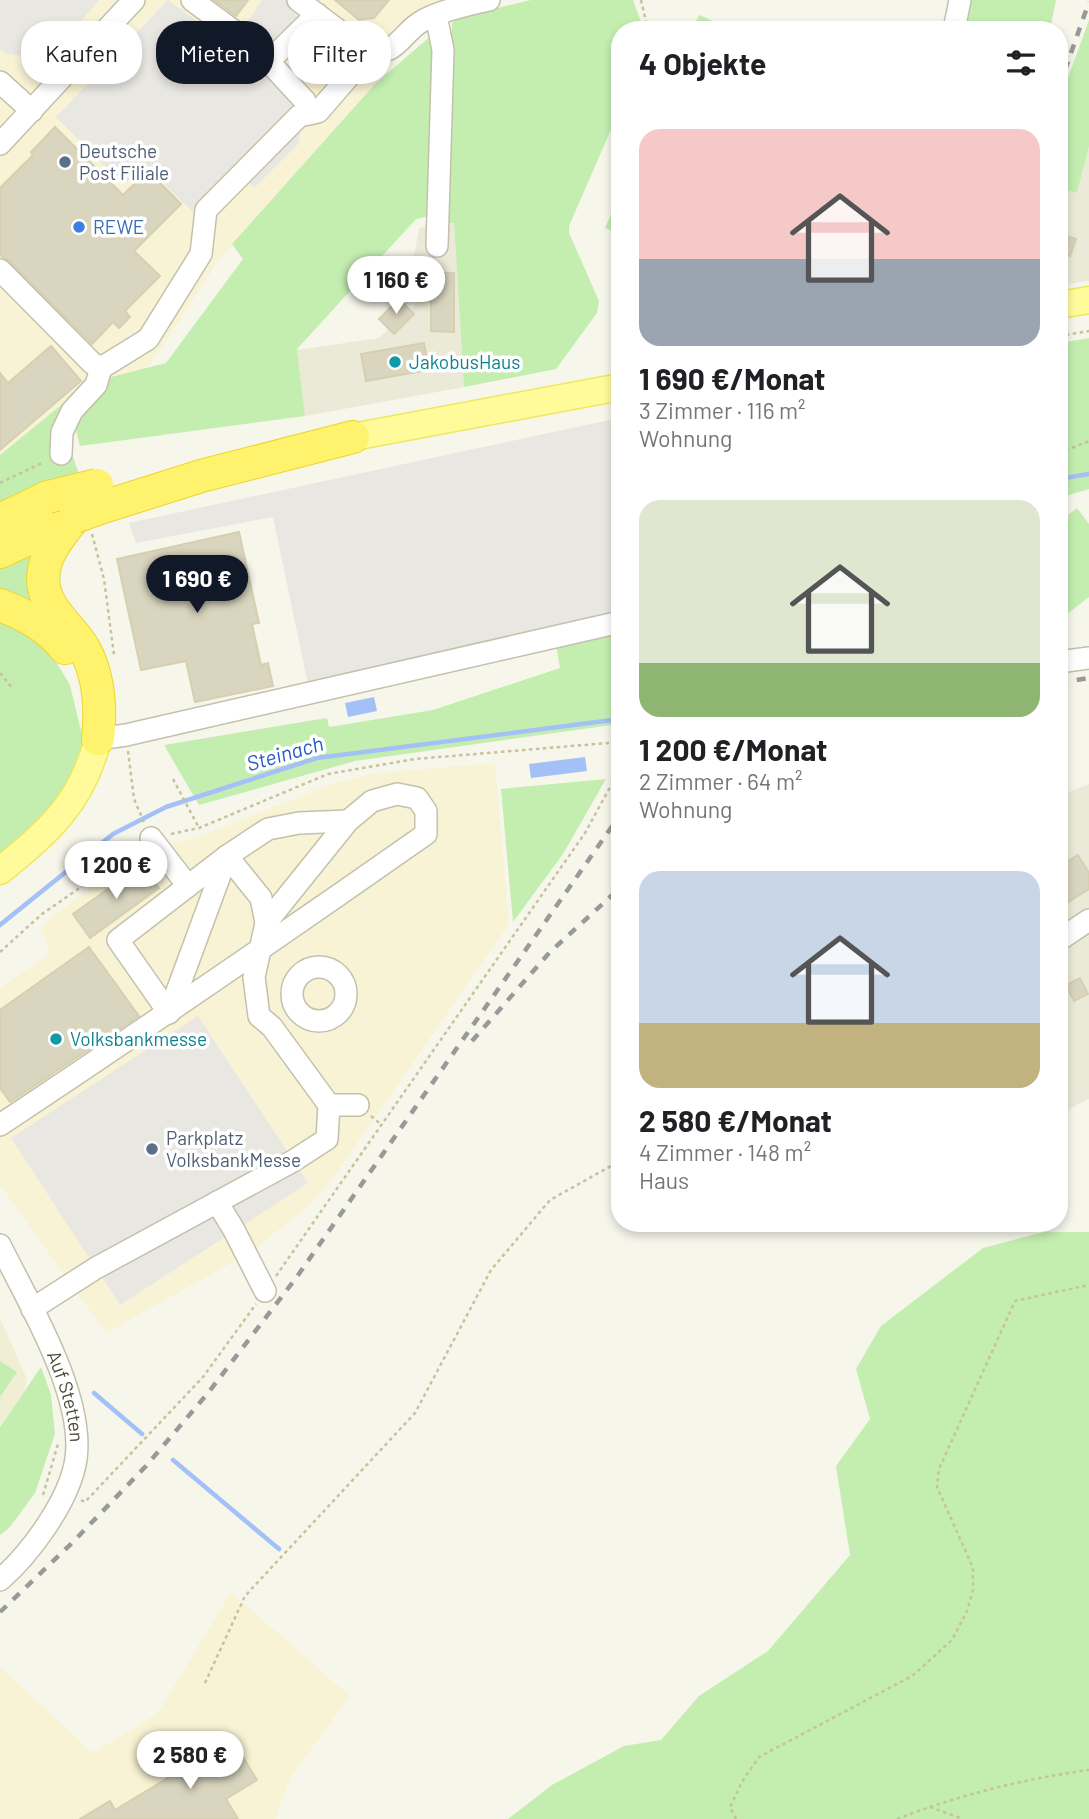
<!DOCTYPE html>
<html lang="de">
<head>
<meta charset="utf-8">
<style>
  :root { --surface:#fff; --page:#f2f2f2; --text:#202124; --muted:#757577; --accent:#111827 }
  body { margin:0; font-family:Barlow,sans-serif; background:var(--page); color:var(--text); height:100vh; display:flex; flex-direction:column; font-size:26px; white-space:nowrap }
  * { box-sizing:border-box; margin:0 }
  p { font-size:23px; color:var(--muted) }
  .icon { flex:none; width:38px; height:38px; fill:none; stroke:currentColor; stroke-width:2; stroke-linecap:round; stroke-linejoin:round }
  .map { position:relative; flex:1; overflow:hidden }
  .side { position:absolute; left:611px; top:21px; width:457px; height:1211px; display:flex; flex-direction:column; background:var(--surface); border-radius:28px; box-shadow:0 4px 10px #0003 }
  .side>* { flex:none }
  .hud { position:absolute; left:21px; top:21px; width:485px; height:63px; display:flex; gap:14px }
  .price { position:absolute; translate:-50% -60px; padding:0 16px; border-radius:24px; background:#fff; color:#222; font-size:23px; line-height:46px; filter:drop-shadow(0 2px 4px #0008) }
  .price::after { content:''; position:absolute; left:50%; top:42px; width:21px; height:16px; margin-left:-10px; background:inherit; clip-path:polygon(0 0,100% 0,50% 100%) }
  .price.current { background:var(--accent); color:#fff }
  ul { padding:0; list-style:none }
  li { display:grid; align-content:center; gap:14px; height:371px; padding:0 28px }
  li span { display:grid; place-items:center; height:217px; border-radius:21px; color:#555 }
  li>.icon { margin-inline-start:auto }
  span .icon { width:126px; height:126px; fill:#fffc; stroke-width:1 }
  li b { font-size:30px }
  h2 { display:flex; justify-content:space-between; align-items:center; height:84px; padding:0 28px; font-size:30px }
  .tag { padding:0 24px; border-radius:28px; background:var(--surface); box-shadow:0 4px 10px #0003; font-size:24px; line-height:63px }
  .tag.current { background:var(--accent); color:#fff }
  .map>svg:first-child { display:block }
  .residential { fill:#ebead8 }
  .commercial { fill:#f9f3d5 }
  .education { fill:#f0efd3 }
  .green { fill:#c3eeb0 }
  .parking { fill:#e8e7e2 }
  .water { fill:#a3c0f7 }
  .lines { fill:none; stroke-linecap:round; stroke-linejoin:round }
  .stream { stroke:#a3c0f7; stroke-width:4.5 }
  .building { fill:#d9d5bf; stroke:#d5d0b1; stroke-width:2 }
  .minor-casing { stroke:#c3c1ac; stroke-width:24 }
  .major-casing { stroke:#efe760; stroke-width:29 }
  .highway-casing { stroke:#ecd52f; stroke-width:34 }
  .path { stroke:#c6c29c; stroke-width:2.5; stroke-dasharray:3.5 3.5; stroke-linecap:butt }
  .minor { stroke:#fff; stroke-width:21 }
  .major { stroke:#fffb9b; stroke-width:26 }
  .highway { stroke:#fff26d; stroke-width:32 }
  .rail { stroke:#999; stroke-width:4.5; stroke-dasharray:9 9; stroke-linecap:butt }
  .highway-bridge-casing { stroke:#ecd52f; stroke-width:34; stroke-linecap:butt }
  .highway-bridge { stroke:#fff26d; stroke-width:32 }
  .service-dot { fill:#5c6f8a; stroke:#fff; stroke-width:2.5 }
  .shop-dot { fill:#3f7fe0; stroke:#fff; stroke-width:2.5 }
  .culture-dot { fill:#0f9aa8; stroke:#fff; stroke-width:2.5 }
  .labels { text-anchor:middle; stroke-width:7; stroke-linejoin:round; paint-order:stroke }
  .service-label { font-size:19px; fill:#4e5e75; stroke:#fff; text-anchor:start }
  .shop-label { font-size:19px; fill:#366cbe; stroke:#fff; text-anchor:start }
  .culture-label { font-size:19px; fill:#0d838f; stroke:#fff; text-anchor:start }
  .street-label { font-size:19px; fill:#4c4937; stroke:#fff }
  .water-label { font-size:21px; font-style:italic; fill:#2559c3; stroke:#fff }
</style>
</head>
<body>
<div class="map">
<svg width="1089" height="1819" viewBox="0 0 1089 1819">
  <rect width="100%" height="100%" fill="#f6f6eb"/>
  <path class="residential" d="M1089,146V281L1059,285V188L1077,193Z
    M454,222L464,387L305,416L297,350L379,338L415,305L418,290L414,256L419,228Z
    M1089,784V1099L1059,1114V796Z"/>
  <path class="commercial" d="M0,0H449L221,257L146,371L82,436L0,480Z
    M495,763L509,924L331,1181L304,1210L246,1255L106,1333L0,1185V988L50,953L41,926L137,851L197,837L334,783L379,773Z
    M231,1592L350,1696L290,1778L275,1819H0V1667L93,1753L157,1714Z"/>
  <path class="education" d="M0,1318L27,1379L24,1391L0,1426Z"/>
  <path class="green" d="M531,0H633L644,30H620L619,111L569,226V233L599,301L597,313L556,369L464,387L454,223H448L452,23L460,17Z
    M972,0H1056L1050,30H965Z
    M699,15L733,30H692Z
    M1089,20V146L1077,193L1059,188V103Z
    M432,35L434,215L416,219L297,349L305,416L80,446L74,422L107,378L166,363L243,259L232,244L375,84Z
    M619,196V234L605,228Z
    M1089,338V489L1059,498V343Z
    M93,379L61,422L81,480L0,508V455Z
    M1077,508L1089,524V597L1062,618L1059,614V522Z
    M43,543L51,620L0,595V565Z
    M0,617L28,632L55,660L70,685L83,739L80,757L69,783L47,814L0,855Z
    M619,629V724L355,761L199,805L164,745L327,718L329,727L433,710L560,668L556,645Z
    M606,779L563,854L513,922L501,789Z
    M1044,1232H1089V1819H508L552,1785L624,1746L661,1740L699,1696L768,1651L850,1555L836,1466L870,1419L856,1369L881,1326L983,1248Z
    M0,1361L17,1372L0,1397Z
    M41,1367L51,1395L55,1434L35,1493L10,1527L0,1535V1427Z"/>
  <path class="parking" d="M0,0H99L52,55L43,47L32,55L25,56L8,54L0,49Z
    M168,0L231,46L262,0H287L305,14L266,66L302,104L299,143L254,188L246,180L200,219L144,165L124,185L56,117Z
    M619,418V617L308,684L273,517L136,543L129,523Z
    M198,1016L308,1183L120,1305L11,1138Z"/>
  <path class="water" d="M374,697L377,711L348,717L345,703Z
    M585,757L587,771L531,778L529,764Z"/>
  <g class="lines">
    <path class="stream" d="M1059,479L1089,474
      M0,925L113,834L166,807L317,758L620,719
      M94,1393L142,1434
      M173,1460L279,1549"/>
  </g>
  <path class="building" d="M214,0H248L236,16Z
    M335,0H389L374,18L359,20Z
    M55,127L123,195L148,171L181,204L134,251L160,276L125,311L130,317L119,328L113,322L92,344L9,261L0,255V188L33,155L31,152Z
    M1059,234L1076,239L1070,256L1059,252Z
    M439,273H454V332L431,331V278H438Z
    M399,299L414,314L394,334L379,319Z
    M424,343L429,370L366,381L361,354Z
    M51,346L81,381L0,450V373L8,383Z
    M239,532L259,623L252,624L261,665L268,663L273,686L195,702L186,661L141,670L117,559Z
    M1078,855L1089,873V889L1068,902L1059,887V867Z
    M142,865L159,888L90,938L73,914Z
    M89,947L139,1016L10,1102L0,1088V1010Z
    M1080,978L1088,994L1074,1001L1066,985Z
    M232,1739L257,1780L226,1799L238,1819H80L110,1801L115,1810Z"/>
  <g class="lines">
    <defs>
      <g id="minor">
        <path d="M192,0L254,46L305,101L309,114"/>
        <path d="M298,0L363,49C398,60 399,33 424,20C441,11 470,4 489,0"/>
        <path d="M436,15L443,50L437,246"/>
        <path d="M954,30L960,0"/>
        <path d="M268,62L317,14"/>
        <path d="M0,82L32,111"/>
        <path d="M0,144L134,0"/>
        <path d="M0,270L92,363L101,368"/>
        <path d="M61,454L62,432L72,411L96,385L101,368L148,339L201,254L206,210L299,116L318,112L357,67L363,49"/>
        <path d="M1059,662L1089,658"/>
        <path d="M98,739L126,735L620,622"/>
        <path d="M151,838L188,886"/>
        <path d="M227,856L169,1013L118,940L227,856L268,829L299,823L348,821"/>
        <path d="M227,856L261,898L266,923"/>
        <path d="M1059,940L1089,920"/>
        <circle cx="319" cy="994" r="27"/>
        <path d="M329,1105H358"/>
        <path d="M0,1125C143,1030 285,933 426,834V811L417,798L397,794L372,801L348,821L266,923L254,977L259,1016L272,1027L329,1105L327,1139L293,1161L96,1268L32,1309"/>
        <path d="M217,1202L234,1230L265,1291"/>
        <path id="s1" d="M0,1245C28,1302 85,1395 76,1459C70,1500 30,1554 0,1580"/>
      </g>
      <path id="major" d="M1059,305L1089,300
        M353,437L620,387
        M0,871C49,831 82,803 98,739"/>
      <path id="highway" d="M100,508L201,476L353,437
        M75,517C53,543 30,573 52,607C62,623 76,634 85,650C100,678 101,709 98,739
        M0,520L48,497
        M0,552L71,519
        M0,605C26,615 47,626 65,648"/>
    </defs>
    <use href="#minor" class="minor-casing"/>
    <use href="#major" class="major-casing"/>
    <use href="#highway" class="highway-casing"/>
    <path class="path" d="M641,0L648,30
      M1059,336L1089,331
      M1059,453L1089,441
      M0,483L44,462
      M92,534L104,579L114,655
      M0,673L13,689
      M128,751L134,799L144,822
      M173,779L199,828
      M171,834L199,828L328,774L415,759L620,742
      M0,952L42,914L136,849
      M371,1116L382,1125
      M276,1276L585,833L620,769
      M43,1495L58,1444
      M81,1500L85,1502L203,1377L256,1304
      M205,1683L245,1596L415,1413L491,1270L550,1200L620,1161
      M930,1807L963,1819
      M736,1819L730,1807L743,1780L759,1757L912,1676L952,1640L967,1611L973,1590V1568L937,1487L939,1469L1015,1301L1089,1285
      M897,1819C959,1795 1023,1779 1089,1770"/>
    <use href="#minor" class="minor"/>
    <use href="#major" class="major"/>
    <use href="#highway" class="highway"/>
    <path class="rail" d="M1059,87L1089,2
      M1059,683L1089,678
      M472,1041L550,952L620,888
      M0,1612L72,1543L146,1466L208,1393L296,1278L620,815"/>
    <defs>
      <path id="highway-bridge" d="M48,497L97,485
        M75,517L100,508"/>
    </defs>
    <use href="#highway-bridge" class="highway-bridge-casing"/>
    <use href="#highway-bridge" class="highway-bridge"/>
  </g>
  <g class="service-dot">
    <circle cx="65" cy="162" r="7"/>
    <circle cx="152" cy="1149" r="7"/>
  </g>
  <circle class="shop-dot" cx="79" cy="227" r="7"/>
  <g class="culture-dot">
    <circle cx="395" cy="362" r="7"/>
    <circle cx="56" cy="1039" r="7"/>
  </g>
  <g class="labels">
    <g class="service-label">
      <text x="79" y="158">Deutsche<tspan x="79" dy="22">Post Filiale</tspan></text>
      <text x="166" y="1145">Parkplatz<tspan x="166" dy="22">VolksbankMesse</tspan></text>
    </g>
    <g class="shop-label">
      <text x="93" y="234">REWE</text>
    </g>
    <g class="culture-label">
      <text x="409" y="369">JakobusHaus</text>
      <text x="70" y="1046">Volksbankmesse</text>
    </g>
    <g class="street-label">
      <text dy="7" stroke="none"><textPath href="#s1" startOffset="166">Auf Stetten</textPath></text>
    </g>
    <g class="water-label">
      <text transform="translate(285 754) rotate(-16)" y="7">Steinach</text>
    </g>
  </g>
</svg>
<b class="price" style="left:396px;top:316px">1 160 €</b>
<b class="price current" style="left:197px;top:615px">1 690 €</b>
<b class="price" style="left:116px;top:901px">1 200 €</b>
<b class="price" style="left:190px;top:1791px">2 580 €</b>
<div class="hud">
<a class="tag">Kaufen</a>
<a class="tag current">Mieten</a>
<a class="tag">Filter</a>
</div>
<section class="side">
<h2>4 Objekte<svg class="icon" aria-label="filters" viewBox="0 0 24 24"><path d="M4 7h16M4 17h16"/><circle cx="9" cy="7" r="2"/><circle cx="15" cy="17" r="2"/></svg></h2>
<ul>
<li><span style="background:linear-gradient(#f6c9c9 60%,#9aa5b1 0)"><svg class="icon" aria-label="home" viewBox="0 0 24 24"><path d="M3 11l9-7 9 7M6 9v11h12V9"/></svg></span><div><b>1 690 €/Monat</b><p>3 Zimmer · 116 m²</p><p>Wohnung</p></div></li>
<li><span style="background:linear-gradient(#dfe7d0 75%,#8fb573 0)"><svg class="icon" aria-label="home" viewBox="0 0 24 24"><path d="M3 11l9-7 9 7M6 9v11h12V9"/></svg></span><div><b>1 200 €/Monat</b><p>2 Zimmer · 64 m²</p><p>Wohnung</p></div></li>
<li><span style="background:linear-gradient(#c9d6e8 70%,#c2b280 0)"><svg class="icon" aria-label="home" viewBox="0 0 24 24"><path d="M3 11l9-7 9 7M6 9v11h12V9"/></svg></span><div><b>2 580 €/Monat</b><p>4 Zimmer · 148 m²</p><p>Haus</p></div></li>
</ul>
</section>
</div>
</body>
</html>
